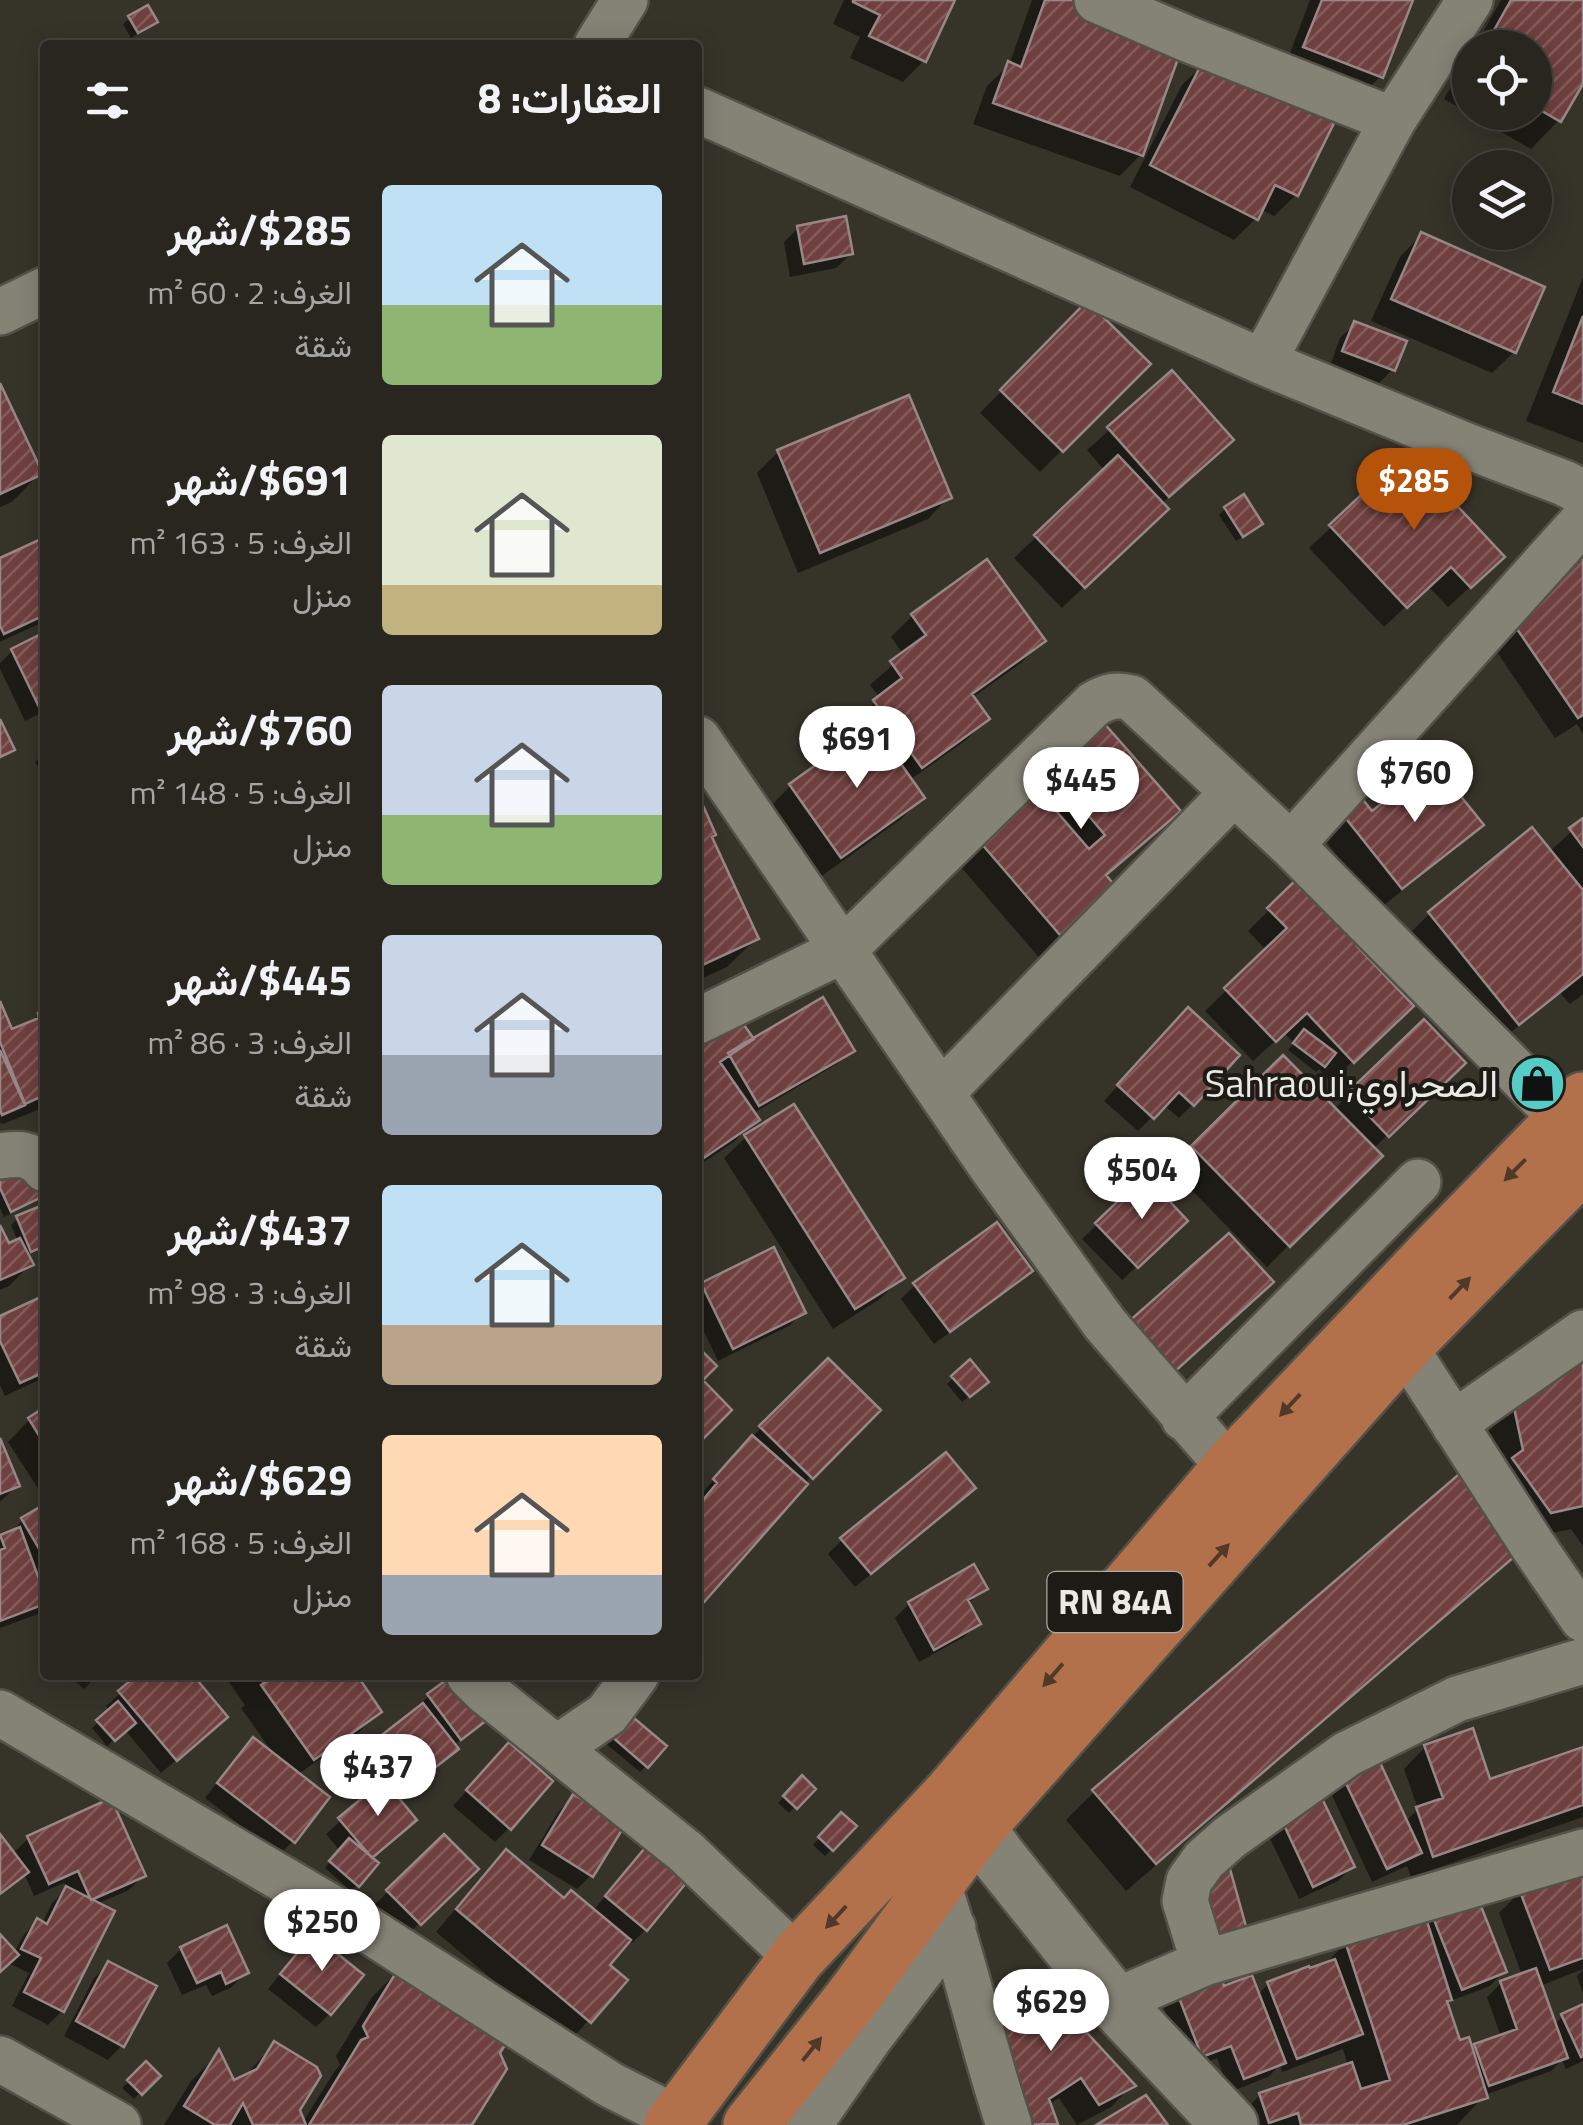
<!DOCTYPE html>
<html lang="ar">
<head>
<meta charset="utf-8">
<style>
  :root { --surface:#28261f; --page:#302e28; --text:#f1f3f6; --muted:#a5a5a4; --line:#44433d; --accent:#b45309 }
  body { margin:0; font-family:"Titillium Web",Vazirmatn,sans-serif; background:var(--page); color:var(--text); direction:rtl; height:100vh; display:flex; flex-direction:column; font-size:38px; white-space:nowrap }
  * { box-sizing:border-box; margin:0 }
  p { font-size:32px; color:var(--muted) }
  .icon { flex:none; width:55px; height:55px; fill:none; stroke:currentColor; stroke-width:2; stroke-linecap:round; stroke-linejoin:round }
  .map { position:relative; flex:1; overflow:hidden; direction:ltr }
  .sheet { position:absolute; left:40px; top:40px; width:662px; height:1640px; display:flex; flex-direction:column; background:var(--surface); border-radius:10px; box-shadow:0 5px 25px #0003,0 0 0 2px var(--line); direction:rtl }
  .sheet>* { flex:none }
  .controls { position:absolute; left:1452px; top:30px; display:grid; gap:20px }
  .controls a { display:grid; place-items:center; width:100px; height:100px; border-radius:50%; background:var(--surface); box-shadow:0 5px 25px #0003,0 0 0 2px var(--line); font-size:50px }
  .price { position:absolute; translate:-50% -85px; padding:0 22px; border-radius:35px; background:#fff; color:#222; font-size:32px; line-height:65px; filter:drop-shadow(0 2px 5px #0008) }
  .price::after { content:''; position:absolute; left:50%; top:60px; width:30px; height:22px; margin-left:-15px; background:inherit; clip-path:polygon(0 0,100% 0,50% 100%) }
  .price.selected { background:var(--accent); color:#fff }
  ul { padding:0; list-style:none }
  li { display:flex; align-items:center; gap:30px; height:250px; padding:0 40px }
  li span { display:grid; place-items:center; flex:none; width:280px; height:200px; border-radius:10px; color:#555 }
  li>.icon { margin-inline-start:auto }
  span .icon { width:120px; height:120px; fill:#fffc; stroke-width:1 }
  li b { font-size:42px }
  h2 { display:flex; justify-content:space-between; align-items:center; height:120px; padding:0 40px; font-size:42px }
  .map>svg:first-child { display:block }
  .shadow { fill:#0007 }
  .building { fill:url(#building-hatch); stroke:#978786; stroke-width:2.5 }
  .lines { fill:none; stroke-linecap:round; stroke-linejoin:round }
  .street-casing { stroke:#535148; stroke-width:50 }
  .secondary-casing { stroke:#535148; stroke-width:60 }
  .primary-casing { stroke:#535148; stroke-width:60 }
  .street { stroke:#858276; stroke-width:45 }
  .secondary { stroke:#858276; stroke-width:55 }
  .primary { stroke:#b3714b; stroke-width:55 }
  .oneway { fill:#513929 }
  .labels { text-anchor:middle; stroke-width:8; stroke-linejoin:round; paint-order:stroke }
  .shield { fill:#1c1b16; stroke:#adaba6; stroke-width:2.5 }
  .shield-label { font-size:35px; font-weight:bold; fill:#ebe9e3 }
  .poi-label { font-size:38px; fill:#ebe9e3; stroke:#1c1b16; text-anchor:end }
</style>
</head>
<body>
<div class="map">
<svg width="1583" height="2125" viewBox="0 0 1583 2125">
  <defs>
    <pattern id="building-hatch" width="6" height="6" patternUnits="userSpaceOnUse" patternTransform="scale(2.5)"><rect width="6" height="6" fill="#6f403f"/><path d="M-1 1l2-2M0 6l6-6M5 7l2-2" fill="none" stroke="#845c5b"/></pattern>
  </defs>
  <rect width="100%" height="100%" fill="#363329"/>
  <path class="shadow" d="M844,0H952L924,60L903,82L850,58L860,37L833,24Z
    M1032,0H1123L1141,154L1120,176L973,124L987,86L1009,65Z
    M1310,0H1410L1381,76L1359,98L1284,69Z
    M1501,0H1583V79L1559,120L1531,149L1444,99L1470,54V112H1535V48H1474Z
    M130,18L155,21L131,38L123,24Z
    M1204,64L1296,195L1274,216L1260,209L1256,218L1234,240L1130,187L1182,85Z
    M798,228L851,254L836,268L790,277L784,242Z
    M1421,235L1514,352L1492,373L1371,321L1400,257Z
    M1583,277V443L1526,421Z
    M1087,305L1147,364L1040,472L980,413Z
    M1355,324L1392,370L1378,384L1330,366L1340,338Z
    M1172,374L1209,461L1161,504L1144,530L1062,608L1014,558L1105,471L1087,450Z
    M0,389L40,473L12,502L0,507Z
    M778,452L949,497L928,519L798,573L757,473Z
    M1407,456L1480,578L1448,607L1428,586L1384,627L1309,548Z
    M1225,509L1253,530L1236,541L1219,515Z
    M45,558V621L0,642V561Z
    M1583,560V734L1577,724L1555,738L1484,633Z
    M912,616L1043,641L1021,663L972,698L987,719L966,740L910,780L922,798L901,819L819,878L769,808L790,786L862,735L853,723L880,698L870,685L904,655L891,637Z
    M45,635V711L25,721L0,669V663L12,651Z
    M45,753V778L35,762Z
    M1050,771L1177,811L1104,876L1119,894L1043,962L960,866L1034,799L1029,792Z
    M698,800L713,835L710,838L756,939L727,967L698,980Z
    M1342,813L1481,824L1459,846L1379,909L1321,835Z
    M1583,821V994L1570,1004L1560,993L1496,1044L1408,935L1429,914L1532,831L1549,852Z
    M1301,878L1353,947L1410,1006L1331,1082L1319,1069L1316,1072L1288,1050L1294,1043L1284,1033L1253,1061L1205,1011L1267,951L1248,931Z
    M0,1007L10,1032L30,1025L45,1013V1107L3,1124L0,1122Z
    M1424,1022L1463,1063L1373,1149L1379,1156L1267,1267L1171,1169L1283,1058L1334,1109Z
    M1174,1024L1193,1104L1179,1118L1164,1105L1138,1131L1104,1101Z
    M698,1028L752,1041L852,1050L837,1064L752,1114L756,1119L735,1141L698,1166Z
    M746,1137L902,1278L880,1299L833,1329L724,1158Z
    M0,1169L39,1197L32,1203L4,1217L0,1208Z
    M1145,1179L1171,1235L1122,1280L1082,1239Z
    M45,1210V1248L26,1256L30,1265L9,1286L0,1290V1231L7,1246L18,1242L11,1225L18,1218Z
    M1030,1271L1016,1285L934,1344L901,1299L915,1285Z
    M702,1285L803,1312L789,1326L718,1361L698,1319V1290Z
    M45,1298V1377L5,1396L0,1385V1318Z
    M1583,1356V1546L1571,1529L1522,1540L1525,1544L1497,1572L1126,1891L1066,1820L1094,1792L1464,1473L1486,1434L1514,1405Z
    M828,1361L877,1410L804,1484L698,1605V1498L740,1449Z
    M969,1363L979,1388L962,1402L947,1384Z
    M45,1410V1499L8,1442L29,1420Z
    M0,1445L17,1485L0,1502Z
    M958,1502L855,1587L828,1554L842,1540Z
    M45,1507V1609L41,1613L0,1628V1538L9,1534L23,1520Z
    M973,1568L985,1588L967,1605L978,1623L964,1637L919,1662L895,1618L909,1604Z
    M68,1675H98L84,1689Z
    M141,1675H189L210,1731L161,1773L125,1730L107,1746L92,1728L110,1712L106,1706Z
    M224,1675H354L379,1711L358,1733L297,1775L293,1841L279,1855L205,1798L239,1755L253,1741L275,1756L241,1708L245,1705Z
    M429,1696L483,1720L453,1746L455,1749L441,1763L396,1798L370,1859L358,1885L351,1891L325,1868L340,1851L326,1834L386,1781L366,1754Z
    M622,1722L646,1766L640,1772L605,1743Z
    M1425,1747L1489,1783L1583,1750V1817L1411,1877L1407,1866L1372,1882L1329,1789L1343,1775L1405,1822L1418,1809L1404,1769Z
    M495,1759L509,1828L495,1842L453,1806Z
    M802,1779L813,1789L789,1813L778,1803Z
    M573,1797L591,1875L577,1889L529,1860L559,1811Z
    M1278,1812L1352,1867L1338,1881L1299,1899L1264,1826Z
    M841,1815L853,1826L825,1856L813,1845Z
    M0,1838L12,1854L29,1838L143,1876L129,1890L96,1904L62,2011L48,2025L12,2006L29,1973L8,1963L0,1971V1938L14,1953L23,1936L37,1921L42,1924L52,1903L66,1889L64,1883L34,1896L24,1873L0,1894Z
    M444,1838L475,1869L405,1937L374,1905Z
    M635,1860L646,1929L632,1943L628,1940L607,1965L625,1980L568,2043L436,1932L485,1874L593,1911Z
    M1583,1867V1964L1581,1966L1583,1965V1969L1540,1986L1554,2025L1563,2016L1583,2006V2061L1566,2069L1562,2060L1551,2071L1485,2095L1457,2125H1232V2123L1260,2095L1348,2066L1343,2049L1282,2072L1280,2065L1268,2077L1230,2092L1217,2058L1188,2070L1163,2006L1177,1992L1222,1990L1257,1996L1268,1984L1323,1966L1346,1943L1431,1912L1504,1971L1490,1986L1445,2003L1458,2044L1471,2051L1475,2047L1501,2037L1487,1997L1501,1983L1522,1975L1499,1913L1521,1891Z
    M303,1905V1937L296,1943L282,1931Z
    M181,1949L246,1972L232,1987L212,1996L206,1985L182,1995L167,1963Z
    M299,1951L330,2013L316,2027L268,1989Z
    M109,1964L122,2045L108,2060L64,2036L94,1978Z
    M400,1969L470,2125H164L191,2081L218,2054L232,2083L243,2078L274,2044L303,2122L334,2072L340,2065L336,2056L372,1997Z
    M1583,1970V1993L1577,1976Z
    M998,2000L1132,2085L1111,2107L1077,2125L1059,2098L1048,2105L1056,2124L1054,2125H996L976,2022Z
    M146,2065L157,2076L134,2099L122,2088Z"/>
  <path class="building" d="M853,0H955L926,62L869,36L880,15L853,2Z
    M1045,0H1135L1192,20L1143,156L993,103L1008,61L1021,67Z
    M1322,0H1413L1383,78L1303,47Z
    M1511,0H1583V84L1561,122L1535,107V48H1484Z
    M148,5L158,22L138,33L128,16Z
    M1203,61L1342,107L1298,196L1275,185L1258,220L1150,165Z
    M846,216L853,254L804,264L797,226Z
    M1421,232L1545,287L1516,353L1391,299Z
    M1087,301L1151,364L1063,452L1000,390Z
    M1583,316V404L1553,392Z
    M1354,321L1407,341L1395,371L1342,351Z
    M1172,370L1234,440L1169,497L1107,427Z
    M0,383L43,474L0,494Z
    M909,395L952,498L820,553L777,450Z
    M1407,452L1505,557L1471,588L1451,567L1407,608L1329,525Z
    M1118,455L1169,509L1085,588L1034,535Z
    M1244,494L1263,524L1243,537L1224,507Z
    M39,540L45,552V615L4,634L0,626V558Z
    M1583,557V715L1578,718L1504,610Z
    M987,559L1046,641L972,694L990,719L922,768L873,700L902,678L890,661L926,635L911,614Z
    M45,632V706L40,709L11,649Z
    M0,719L15,750L0,757Z
    M1103,722L1181,811L1106,875L1122,894L1066,942L980,842L1039,791L1089,849L1105,835L1049,769Z
    M873,724L925,798L841,858L789,784Z
    M1434,763L1484,825L1402,889L1340,811L1360,796L1372,811Z
    M698,794L716,835L712,837L759,939L698,967Z
    M1583,818V847L1569,828Z
    M1532,827L1583,890V974L1519,1025L1428,912Z
    M1301,875L1364,940L1357,946L1414,1006L1354,1063L1307,1013L1276,1042L1224,988L1287,928L1267,908Z
    M823,997L855,1051L759,1106L728,1053Z
    M0,1001L12,1029L39,1018L38,1013L45,1010V1095L25,1104L0,1042Z
    M729,1004L754,1039L720,1062L760,1120L698,1162V1025Z
    M1188,1007L1240,1055L1194,1106L1179,1092L1154,1119L1117,1085Z
    M1424,1019L1466,1063L1389,1137L1347,1093Z
    M1304,1029L1336,1053L1325,1067L1293,1043Z
    M0,1050L25,1105L2,1115L0,1110Z
    M1283,1055L1383,1156L1290,1247L1191,1146Z
    M794,1104L905,1278L855,1309L744,1135Z
    M23,1156L42,1197L11,1212L0,1188V1167Z
    M1145,1175L1188,1221L1138,1268L1095,1223Z
    M45,1204V1246L31,1252L16,1216Z
    M997,1222L1033,1271L950,1332L913,1283Z
    M0,1225L9,1243L20,1238L34,1265L0,1280Z
    M1229,1233L1274,1282L1172,1374L1127,1323Z
    M774,1247L806,1313L733,1349L701,1283Z
    M45,1295V1372L20,1383L0,1341V1316Z
    M698,1347L717,1366L703,1380L732,1410L698,1444Z
    M1583,1353V1506L1551,1513L1512,1458L1523,1450L1513,1403Z
    M828,1358L881,1410L813,1479L759,1426Z
    M970,1359L989,1382L970,1397L951,1376Z
    M45,1407V1445L28,1418Z
    M752,1435L808,1484L698,1609V1506L717,1483L713,1479Z
    M0,1438L20,1486L0,1494Z
    M946,1452L976,1488L871,1574L840,1538Z
    M1465,1469L1529,1544L1156,1864L1092,1790Z
    M45,1504V1559L21,1518Z
    M20,1527L39,1579L45,1577V1604L0,1621V1550L5,1548L0,1535Z
    M974,1564L988,1589L968,1600L981,1624L934,1650L908,1602Z
    M137,1675H193L228,1717L177,1761L118,1691Z
    M260,1675H357L382,1712L314,1760L261,1685L265,1682Z
    M453,1675L487,1720L461,1740L427,1694Z
    M118,1701L136,1723L115,1741L96,1720Z
    M423,1703L459,1749L414,1784L378,1738Z
    M628,1713L667,1746L648,1768L610,1735Z
    M1473,1728L1490,1779L1583,1747V1805L1433,1857L1416,1807L1443,1798L1424,1745Z
    M253,1737L330,1797L295,1843L217,1783Z
    M509,1742L553,1781L511,1830L466,1790Z
    M1377,1756L1422,1853L1387,1869L1341,1773Z
    M802,1775L816,1789L797,1809L783,1796Z
    M384,1780L417,1820L372,1858L338,1818Z
    M1318,1790L1355,1867L1313,1887L1277,1810Z
    M573,1794L625,1825L593,1877L542,1845Z
    M111,1798L146,1876L91,1900L78,1871L49,1884L27,1836Z
    M841,1812L857,1826L833,1851L818,1837Z
    M0,1834L29,1872L0,1894Z
    M444,1834L479,1869L421,1925L386,1890Z
    M349,1838L379,1863L359,1887L329,1861Z
    M649,1843L691,1877L647,1931L605,1896Z
    M506,1849L564,1898L571,1890L631,1940L610,1965L628,1980L591,2023L456,1909Z
    M1227,1858L1247,1930L1214,1938L1194,1867Z
    M1583,1865V1958L1550,1970L1519,1889Z
    M66,1886L115,1911L64,2012L24,1992L41,1958L21,1949L37,1918L47,1924Z
    M1475,1891L1507,1972L1462,1990L1430,1910Z
    M309,1896L328,1911L304,1939L286,1923Z
    M1425,1915L1452,2000L1447,2001L1460,2040L1469,2037L1488,2098L1403,2125H1301L1298,2113L1269,2123L1259,2093L1352,2062L1361,2089L1390,2080L1345,1941Z
    M227,1925L249,1973L226,1984L221,1972L197,1983L180,1947Z
    M0,1934L19,1955L0,1972Z
    M313,1934L364,1975L331,2015L280,1974Z
    M1335,1959L1363,2034L1297,2059L1267,1982L1309,1966L1310,1968Z
    M108,1961L157,1986L124,2047L76,2021Z
    M400,1966L508,2040L500,2053L507,2069L472,2125H309L361,2040L368,2037L363,2026Z
    M1536,1968L1568,2058L1489,2086L1474,2044L1517,2029L1500,1981Z
    M1219,1973L1224,1986L1252,1975L1286,2063L1244,2079L1231,2046L1202,2057L1176,1990Z
    M1024,1980L1031,1989L1043,1985L1136,2086L1099,2105L1081,2078L1049,2099L1058,2124L1021,2125L996,1998Z
    M1583,2004V2056L1581,2057L1561,2014Z
    M274,2041L317,2067L321,2076L300,2110L306,2125H253L243,2103L230,2125H215L184,2106L219,2049L234,2080L257,2069Z
    M146,2061L161,2076L142,2095L127,2080Z
    M1146,2095L1168,2125H1096Z"/>
  <g class="lines">
    <defs>
      <path id="street" d="M1097,0L1185,38L1393,120
        M597,45L625,0
        M698,110L1263,362L1467,446L1564,483L1583,493
        M0,312L45,290
        M1263,362L1393,120L1470,0
        M698,739L991,1166L1105,1324L1230,1468
        M1291,845L1583,521
        M698,1021L843,950L1094,704C1108,696 1116,694 1132,698L1291,845L1563,1119
        M941,1093L1234,792
        M0,1156C20,1153 32,1153 45,1169
        M1404,1346L1533,1546L1583,1619
        M1184,1418L1418,1182
        M1455,1426L1470,1412L1583,1333
        M469,1675L486,1692L686,1852L797,1958
        M0,1713L354,1921L609,2084L676,2118
        M557,1748L607,1714L636,1675
        M937,1882C965,1962 982,2045 1009,2125
        M1204,1963L1185,1901L1189,1881L1204,1860L1230,1837L1347,1754L1457,1699L1583,1661
        M1114,2002L1204,1963L1583,1852
        M0,2059L118,2125
        M809,2125L870,2037L953,1928"/>
      <path id="secondary" d="M952,1793L999,1858L1114,2002L1230,2125"/>
      <path id="primary" d="M672,2125L797,1958L952,1793L1230,1468L1437,1250L1583,1100
        M751,2125L850,2001L978,1827L1404,1346L1583,1164"/>
    </defs>
    <use href="#street" class="street-casing"/>
    <use href="#secondary" class="secondary-casing"/>
    <use href="#primary" class="primary-casing"/>
    <use href="#street" class="street"/>
    <use href="#secondary" class="secondary"/>
    <use href="#primary" class="primary"/>
  </g>
  <defs><path id="oneway-solid" d="M-6-.8H1V-3.2L6.5 0L1 3.2V.8H-6Z" transform="scale(2.5)"/></defs>
  <g class="oneway">
    <use href="#oneway-solid" transform="translate(1515 1170) rotate(135)"/>
    <use href="#oneway-solid" transform="translate(1460 1288) rotate(-46)"/>
    <use href="#oneway-solid" transform="translate(1290 1405) rotate(133)"/>
    <use href="#oneway-solid" transform="translate(1219 1555) rotate(-48)"/>
    <use href="#oneway-solid" transform="translate(1053 1675) rotate(131)"/>
    <use href="#oneway-solid" transform="translate(836 1917) rotate(133)"/>
    <use href="#oneway-solid" transform="translate(812 2049) rotate(-51)"/>
  </g>
  <defs>
    <symbol id="shop-disc" viewBox="-11 -11 22 22"><circle r="9.5" fill="#55cdc6" stroke="#1c1b16"/><path d="M-5-2.5h2.3a2.7 3.5 0 0 1 5.4 0H5L5.5 6h-11ZM-1.5-2.5h3a1.5 2.3 0 0 0-3 0Z" fill="#111"/></symbol>
  </defs>
  <g fill-rule="evenodd">
    <use href="#shop-disc" x="1506" y="1052" width="63" height="63"/>
  </g>
  <g class="labels">
    <rect class="shield" x="1047.5" y="1572" width="135" height="60" rx="8"/>
    <g class="shield-label">
      <text x="1115" y="1614">RN 84A</text>
    </g>
    <g class="poi-label">
      <text x="1498" y="1097">Sahraoui;الصحراوي</text>
    </g>
  </g>
</svg>
<div class="controls">
<a><svg class="icon" aria-label="locate" viewBox="0 0 24 24"><circle cx="12" cy="12" r="6"/><path d="M12 2v4M12 18v4M2 12h4M18 12h4"/></svg></a>
<a><svg class="icon" aria-label="layers" viewBox="0 0 24 24"><path d="M12 4l9 5-9 5-9-5zM3 14l9 5 9-5"/></svg></a>
</div>
<b class="price selected" style="left:1414px;top:533px">$285</b>
<b class="price" style="left:857px;top:791px">$691</b>
<b class="price" style="left:1415px;top:825px">$760</b>
<b class="price" style="left:1081px;top:832px">$445</b>
<b class="price" style="left:1142px;top:1222px">$504</b>
<b class="price" style="left:378px;top:1819px">$437</b>
<b class="price" style="left:322px;top:1974px">$250</b>
<b class="price" style="left:1051px;top:2054px">$629</b>
<section class="sheet">
<h2>العقارات: 8<svg class="icon" aria-label="filters" viewBox="0 0 24 24"><path d="M4 7h16M4 17h16"/><circle cx="9" cy="7" r="2"/><circle cx="15" cy="17" r="2"/></svg></h2>
<ul>
<li><span style="background:linear-gradient(#bfe0f5 60%,#8fb573 0)"><svg class="icon" aria-label="home" viewBox="0 0 24 24"><path d="M3 11l9-7 9 7M6 9v11h12V9"/></svg></span><div><b>$285/شهر</b><p>الغرف: 2 · 60 m²</p><p>شقة</p></div></li>
<li><span style="background:linear-gradient(#dfe7d0 75%,#c2b280 0)"><svg class="icon" aria-label="home" viewBox="0 0 24 24"><path d="M3 11l9-7 9 7M6 9v11h12V9"/></svg></span><div><b>$691/شهر</b><p>الغرف: 5 · 163 m²</p><p>منزل</p></div></li>
<li><span style="background:linear-gradient(#c9d6e8 65%,#8fb573 0)"><svg class="icon" aria-label="home" viewBox="0 0 24 24"><path d="M3 11l9-7 9 7M6 9v11h12V9"/></svg></span><div><b>$760/شهر</b><p>الغرف: 5 · 148 m²</p><p>منزل</p></div></li>
<li><span style="background:linear-gradient(#c9d6e8 60%,#9aa5b1 0)"><svg class="icon" aria-label="home" viewBox="0 0 24 24"><path d="M3 11l9-7 9 7M6 9v11h12V9"/></svg></span><div><b>$445/شهر</b><p>الغرف: 3 · 86 m²</p><p>شقة</p></div></li>
<li><span style="background:linear-gradient(#bfe0f5 70%,#b9a48a 0)"><svg class="icon" aria-label="home" viewBox="0 0 24 24"><path d="M3 11l9-7 9 7M6 9v11h12V9"/></svg></span><div><b>$437/شهر</b><p>الغرف: 3 · 98 m²</p><p>شقة</p></div></li>
<li><span style="background:linear-gradient(#ffd9b3 70%,#9aa5b1 0)"><svg class="icon" aria-label="home" viewBox="0 0 24 24"><path d="M3 11l9-7 9 7M6 9v11h12V9"/></svg></span><div><b>$629/شهر</b><p>الغرف: 5 · 168 m²</p><p>منزل</p></div></li>
</ul>
</section>
</div>
</body>
</html>
